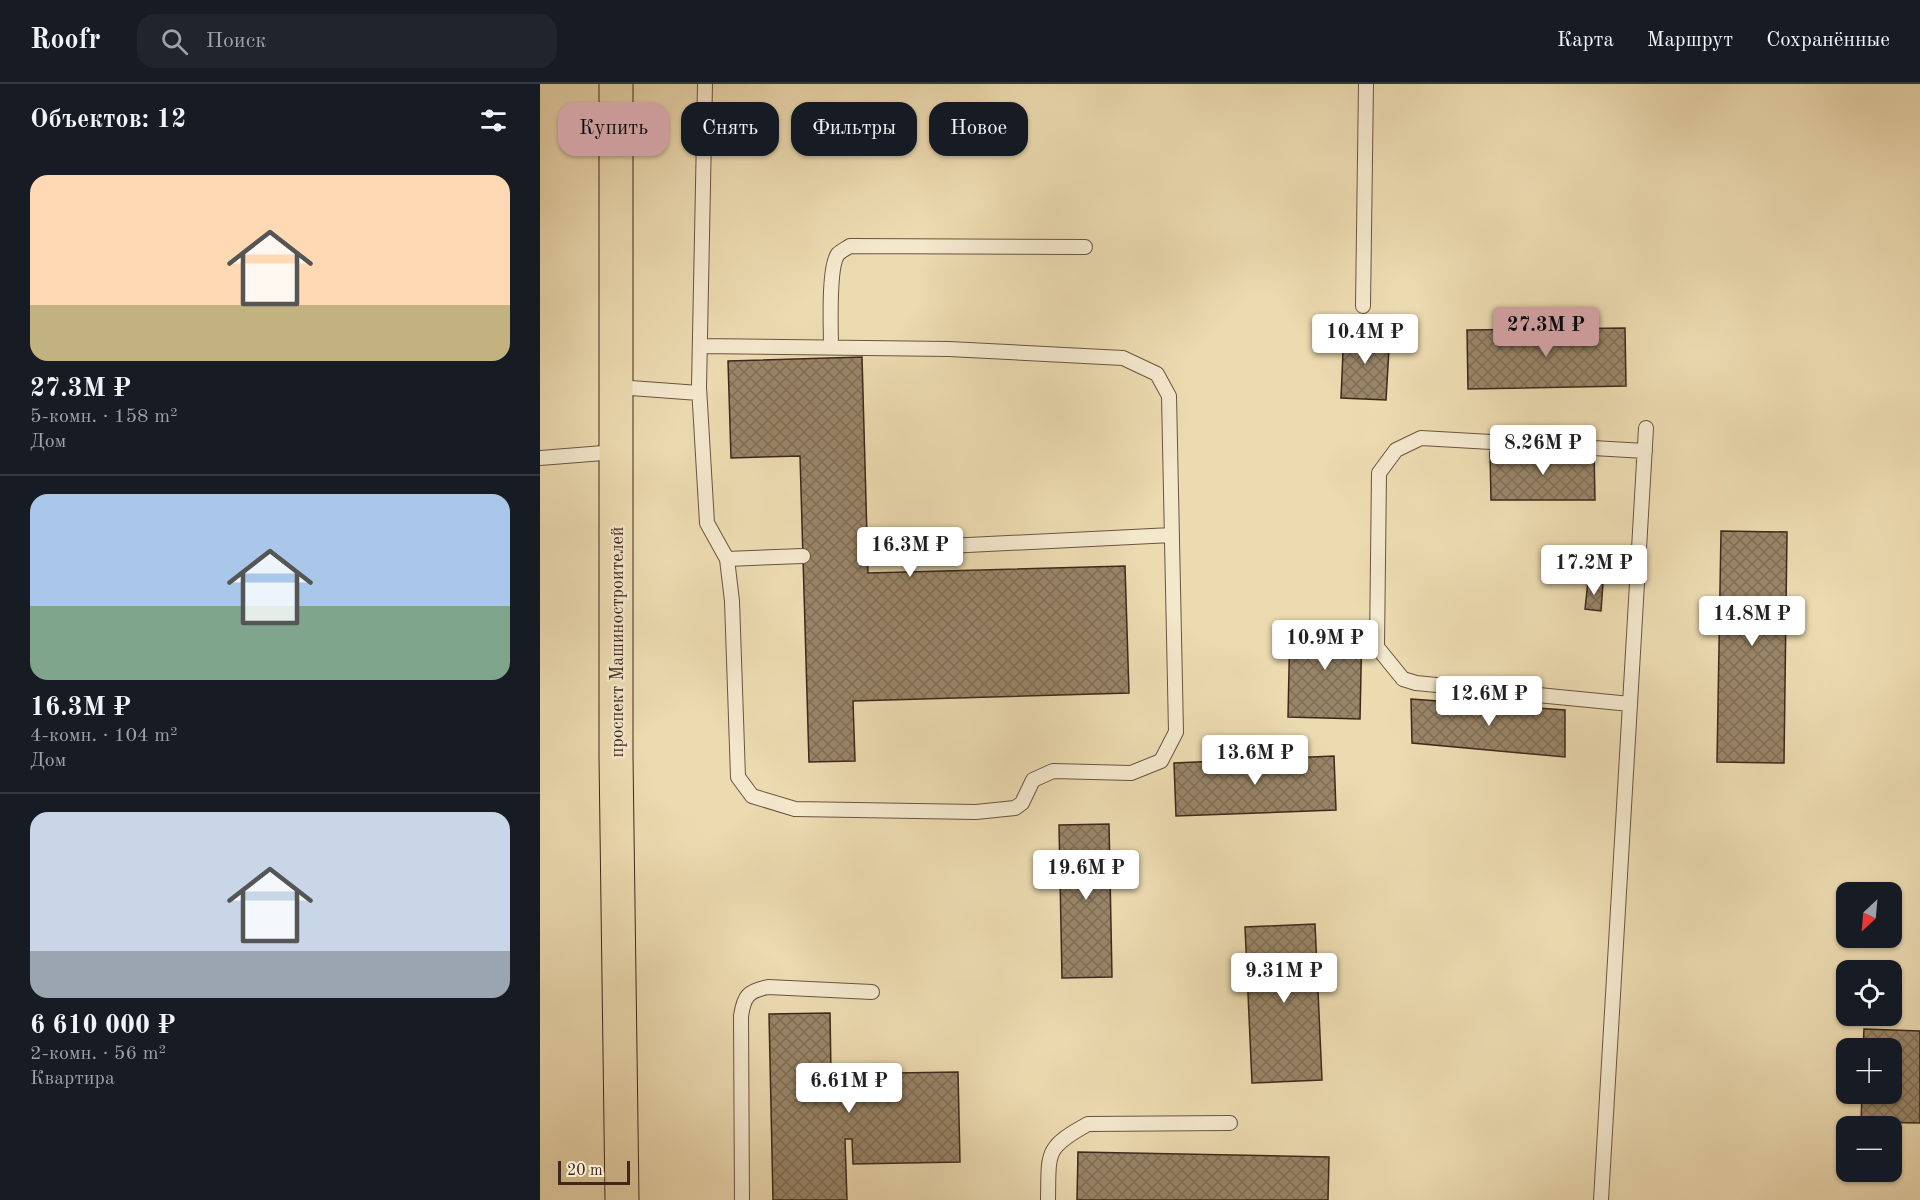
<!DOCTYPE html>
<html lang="ru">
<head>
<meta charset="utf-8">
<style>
  :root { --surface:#171b24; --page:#20242c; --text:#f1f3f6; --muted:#9ea1a6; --line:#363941; --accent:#c59692 }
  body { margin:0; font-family:"Old Standard TT",serif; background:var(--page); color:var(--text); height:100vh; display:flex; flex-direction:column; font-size:22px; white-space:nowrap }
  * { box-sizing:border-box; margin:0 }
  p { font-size:20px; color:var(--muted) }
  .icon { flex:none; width:33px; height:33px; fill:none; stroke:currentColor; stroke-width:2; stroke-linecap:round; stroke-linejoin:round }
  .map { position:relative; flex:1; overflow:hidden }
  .side { display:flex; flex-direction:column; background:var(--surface); width:540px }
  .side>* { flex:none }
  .hud { position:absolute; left:18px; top:18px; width:570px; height:54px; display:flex; gap:12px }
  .needle { width:39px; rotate:206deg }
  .tools { position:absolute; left:1296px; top:798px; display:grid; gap:12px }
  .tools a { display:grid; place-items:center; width:66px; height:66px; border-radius:12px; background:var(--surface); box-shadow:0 2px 4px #0004; font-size:30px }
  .scale { position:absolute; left:18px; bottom:15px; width:72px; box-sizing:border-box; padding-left:6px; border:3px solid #3f281b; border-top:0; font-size:16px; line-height:21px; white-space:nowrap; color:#3f281b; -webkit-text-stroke:4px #f3e7cc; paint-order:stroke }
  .price { position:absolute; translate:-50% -51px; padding:0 14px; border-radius:6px; background:#fff; color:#222; font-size:20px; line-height:39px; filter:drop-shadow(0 2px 3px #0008) }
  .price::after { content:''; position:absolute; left:50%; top:36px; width:18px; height:14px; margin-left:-9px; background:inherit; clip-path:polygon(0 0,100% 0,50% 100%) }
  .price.on { background:var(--accent); color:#111 }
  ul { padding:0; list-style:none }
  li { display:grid; align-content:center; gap:12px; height:318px; padding:0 30px }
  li+li { border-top:2px solid var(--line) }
  li span { display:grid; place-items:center; height:186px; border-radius:18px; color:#555 }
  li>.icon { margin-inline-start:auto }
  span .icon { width:108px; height:108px; fill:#fffc; stroke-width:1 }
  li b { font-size:26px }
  h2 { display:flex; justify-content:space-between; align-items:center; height:72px; padding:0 30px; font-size:26px }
  .chip { padding:0 21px; border-radius:18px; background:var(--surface); box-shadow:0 2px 4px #0004; font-size:21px; line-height:54px }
  .chip.on { background:var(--accent); color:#111 }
  header { display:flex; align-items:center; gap:36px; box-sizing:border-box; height:84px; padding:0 30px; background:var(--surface); border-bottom:2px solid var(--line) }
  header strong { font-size:28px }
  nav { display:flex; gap:33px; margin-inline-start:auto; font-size:21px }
  .search { width:420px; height:54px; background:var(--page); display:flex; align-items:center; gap:15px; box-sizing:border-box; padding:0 21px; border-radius:18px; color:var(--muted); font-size:22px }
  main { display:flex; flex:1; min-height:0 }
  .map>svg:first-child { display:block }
  .building { fill:url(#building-cross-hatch); stroke:#3f281b; stroke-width:1.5 }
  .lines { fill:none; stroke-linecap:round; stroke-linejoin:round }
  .lane-casing { stroke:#6a5440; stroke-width:16 }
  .primary-casing { stroke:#3f281b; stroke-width:35 }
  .lane { stroke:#f3e7cc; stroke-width:14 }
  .primary { stroke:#ecdab0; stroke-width:33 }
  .labels { text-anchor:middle; stroke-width:5; stroke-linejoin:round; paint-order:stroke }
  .street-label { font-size:18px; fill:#3f281b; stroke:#f3e7cc }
</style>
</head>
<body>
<header>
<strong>Roofr</strong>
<div class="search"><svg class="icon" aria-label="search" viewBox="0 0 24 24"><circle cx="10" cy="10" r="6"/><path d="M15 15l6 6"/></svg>Поиск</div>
<nav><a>Карта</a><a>Маршрут</a><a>Сохранённые</a></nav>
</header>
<main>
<section class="side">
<h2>Объектов: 12<svg class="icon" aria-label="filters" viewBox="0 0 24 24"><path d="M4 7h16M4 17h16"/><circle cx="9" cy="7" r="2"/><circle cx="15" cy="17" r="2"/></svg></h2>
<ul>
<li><span style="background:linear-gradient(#ffd9b3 70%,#c2b280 0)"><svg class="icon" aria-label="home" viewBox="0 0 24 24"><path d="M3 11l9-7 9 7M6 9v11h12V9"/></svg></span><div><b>27.3M ₽</b><p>5-комн. · 158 m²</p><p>Дом</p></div></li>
<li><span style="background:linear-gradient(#a9c7e8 60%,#7fa58c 0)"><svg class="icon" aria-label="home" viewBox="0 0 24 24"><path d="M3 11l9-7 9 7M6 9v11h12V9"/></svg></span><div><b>16.3M ₽</b><p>4-комн. · 104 m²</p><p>Дом</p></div></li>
<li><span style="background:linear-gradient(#c9d6e8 75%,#9aa5b1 0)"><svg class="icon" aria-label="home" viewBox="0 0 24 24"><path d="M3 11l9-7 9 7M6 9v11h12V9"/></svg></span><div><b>6 610 000 ₽</b><p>2-комн. · 56 m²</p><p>Квартира</p></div></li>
</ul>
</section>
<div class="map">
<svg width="1380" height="1116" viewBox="0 0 1380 1116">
  <defs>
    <pattern id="building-cross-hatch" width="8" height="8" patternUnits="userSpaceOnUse" patternTransform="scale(1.5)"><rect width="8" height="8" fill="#998568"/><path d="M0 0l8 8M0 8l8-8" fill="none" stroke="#7e6d55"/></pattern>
  </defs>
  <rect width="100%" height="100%" fill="#ecdab0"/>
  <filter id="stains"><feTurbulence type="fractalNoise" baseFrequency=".00333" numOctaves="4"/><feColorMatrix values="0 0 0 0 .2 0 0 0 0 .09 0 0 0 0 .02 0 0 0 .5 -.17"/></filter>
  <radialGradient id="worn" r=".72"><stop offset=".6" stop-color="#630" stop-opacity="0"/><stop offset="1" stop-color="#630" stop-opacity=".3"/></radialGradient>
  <path class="building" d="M1085,244L1086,302L928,305L927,246Z
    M804,245L850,248L846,316L801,314Z
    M322,273L328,489L585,482L589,609L313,617L315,677L269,678L260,372L191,374L188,277Z
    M1054,367L1055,416H951L950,368Z
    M1181,447L1247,448L1244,679L1177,678Z
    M1048,497L1063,499L1061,527L1045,525Z
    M750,539L822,541L820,635L748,633Z
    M871,615L1025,626V673L872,659Z
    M794,672L796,726L636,732L634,679Z
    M569,740L572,893L522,894L519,741Z
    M775,840L782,996L712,999L705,843Z
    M290,929L291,990L418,988L420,1078L313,1080L312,1055H305L307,1116H233L229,930Z
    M1324,945L1380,947V1039L1321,1038L1322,1010H1352V964H1323Z
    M538,1068L789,1073L788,1116H537Z"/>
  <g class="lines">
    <defs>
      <path id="lane" d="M823,222L826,0
        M160,262L409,265L583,274L617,290L629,312L636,648L621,677L591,689L513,687L493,696L482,719L475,724L436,728L255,725L212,712L198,693L192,517L187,475L167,439L159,303L165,0
        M291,263C291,245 288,183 298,170C301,167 307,164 310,162L545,163
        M77,303L159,309
        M0,374L76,368
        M328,466L632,451
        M187,475L263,472
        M1090,620L1106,344
        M202,1116L201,932C204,912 208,907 228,903L332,908
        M508,1116C509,1069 504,1064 548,1040L690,1039
        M1061,1116L1090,620L876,599L863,595L837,563L839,389L856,366L881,354L1105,367"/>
      <path id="primary" d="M76,0V673L82,1116"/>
    </defs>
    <use href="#lane" class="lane-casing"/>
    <use href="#primary" class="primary-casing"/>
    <use href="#lane" class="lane"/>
    <use href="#primary" class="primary"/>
  </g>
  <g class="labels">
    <g class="street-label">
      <text transform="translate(77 558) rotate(-90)" y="6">проспект Машиностроителей</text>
    </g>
  </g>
  <rect width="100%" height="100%" filter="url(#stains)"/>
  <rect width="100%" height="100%" fill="url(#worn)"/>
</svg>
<div class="tools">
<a><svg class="needle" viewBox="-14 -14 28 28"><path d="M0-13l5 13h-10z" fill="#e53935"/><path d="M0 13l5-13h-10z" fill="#9ea1a6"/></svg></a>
<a><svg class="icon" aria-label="locate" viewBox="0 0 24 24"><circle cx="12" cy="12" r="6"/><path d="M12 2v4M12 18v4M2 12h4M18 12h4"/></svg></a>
<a>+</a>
<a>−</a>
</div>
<div class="scale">20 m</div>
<b class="price on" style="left:1006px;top:274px">27.3M ₽</b>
<b class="price" style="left:825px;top:281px">10.4M ₽</b>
<b class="price" style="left:1003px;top:392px">8.26M ₽</b>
<b class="price" style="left:370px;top:494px">16.3M ₽</b>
<b class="price" style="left:1054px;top:512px">17.2M ₽</b>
<b class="price" style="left:1212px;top:563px">14.8M ₽</b>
<b class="price" style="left:785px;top:587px">10.9M ₽</b>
<b class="price" style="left:949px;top:643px">12.6M ₽</b>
<b class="price" style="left:715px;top:702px">13.6M ₽</b>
<b class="price" style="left:546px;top:817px">19.6M ₽</b>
<b class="price" style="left:744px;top:920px">9.31M ₽</b>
<b class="price" style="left:309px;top:1030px">6.61M ₽</b>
<div class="hud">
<a class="chip on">Купить</a>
<a class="chip">Снять</a>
<a class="chip">Фильтры</a>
<a class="chip">Новое</a>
</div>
</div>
</main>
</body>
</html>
